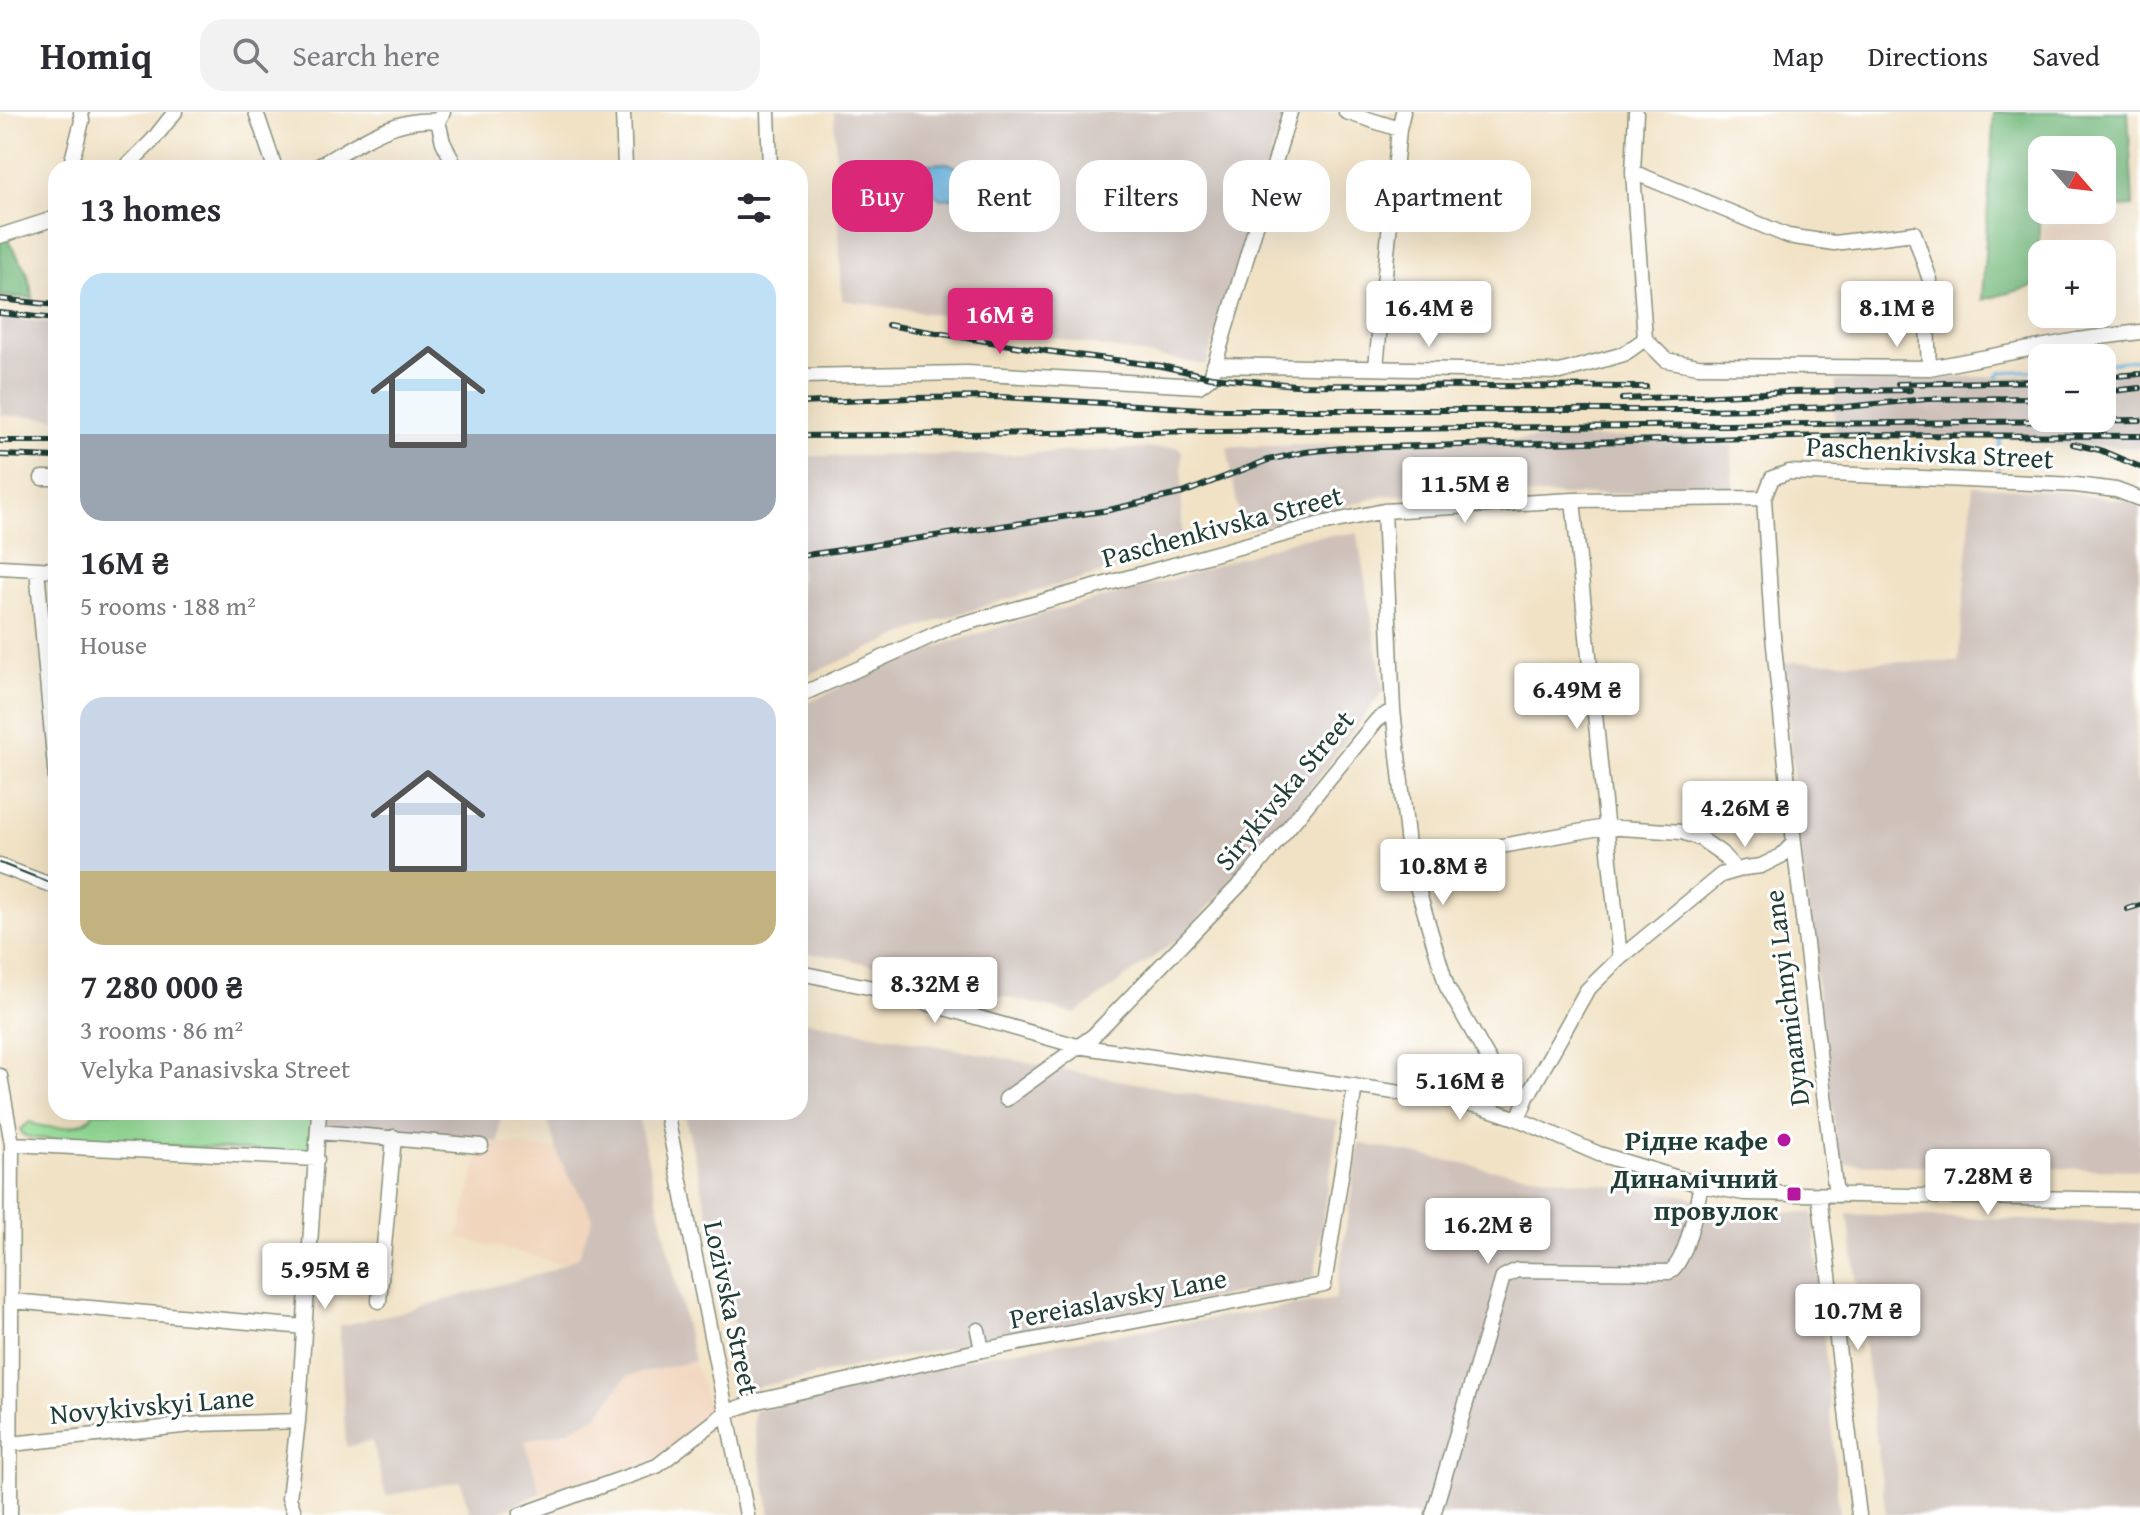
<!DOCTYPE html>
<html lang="en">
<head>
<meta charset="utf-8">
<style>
  :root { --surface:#fff; --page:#f2f2f3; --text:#2b2b33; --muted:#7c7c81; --line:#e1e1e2; --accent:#db2777 }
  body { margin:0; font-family:"Gentium Book Plus",serif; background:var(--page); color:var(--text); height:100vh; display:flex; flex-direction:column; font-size:30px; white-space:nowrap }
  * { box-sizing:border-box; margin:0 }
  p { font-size:26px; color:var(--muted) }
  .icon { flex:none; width:44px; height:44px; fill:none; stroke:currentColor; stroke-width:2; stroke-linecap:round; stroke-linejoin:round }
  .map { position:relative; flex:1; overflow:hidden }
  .side { position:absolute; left:48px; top:48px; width:760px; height:960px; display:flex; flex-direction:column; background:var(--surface); border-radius:24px; box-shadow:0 8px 32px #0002 }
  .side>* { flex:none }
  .guide { position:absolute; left:832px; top:48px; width:760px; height:72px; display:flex; gap:16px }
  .needle { width:52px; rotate:118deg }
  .fabs { position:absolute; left:2028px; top:24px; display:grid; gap:16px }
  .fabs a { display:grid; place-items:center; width:88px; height:88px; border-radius:16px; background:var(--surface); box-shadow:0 8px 32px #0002; font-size:40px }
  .price { position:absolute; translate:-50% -68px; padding:0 18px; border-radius:8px; background:#fff; color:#222; font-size:26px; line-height:52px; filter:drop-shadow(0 2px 4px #0008) }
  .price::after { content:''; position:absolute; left:50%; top:48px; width:24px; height:18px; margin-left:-12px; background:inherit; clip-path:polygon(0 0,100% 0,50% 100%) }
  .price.selected { background:var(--accent); color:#fff }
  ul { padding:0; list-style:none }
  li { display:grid; align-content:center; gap:16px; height:424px; padding:0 32px }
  li span { display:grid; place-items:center; height:248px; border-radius:24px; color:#555 }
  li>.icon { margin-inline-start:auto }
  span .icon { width:144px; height:144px; fill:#fffc; stroke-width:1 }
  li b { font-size:34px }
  h2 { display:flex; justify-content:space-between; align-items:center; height:96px; padding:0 32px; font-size:34px }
  .tag { padding:0 28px; border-radius:24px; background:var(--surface); box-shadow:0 8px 32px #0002; font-size:28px; line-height:72px }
  .tag.selected { background:var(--accent); color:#fff }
  header { display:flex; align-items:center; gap:48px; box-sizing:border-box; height:112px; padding:0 40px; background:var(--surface); border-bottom:2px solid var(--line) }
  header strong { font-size:38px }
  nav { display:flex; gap:44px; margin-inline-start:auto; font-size:28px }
  .search { width:560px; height:72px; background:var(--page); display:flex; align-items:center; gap:20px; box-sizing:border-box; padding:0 28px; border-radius:24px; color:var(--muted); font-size:30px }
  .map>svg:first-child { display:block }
  .built { fill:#f1d5bd }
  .industrial { fill:#cec1ba }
  .green { fill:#95dd97; stroke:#5a8d66; stroke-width:2 }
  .forest { fill:#78bc80; stroke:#4c7c5a; stroke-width:2 }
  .water { fill:#69b4e2; stroke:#44788b; stroke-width:2 }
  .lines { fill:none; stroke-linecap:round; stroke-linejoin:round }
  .stream { stroke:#69b4e2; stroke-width:3 }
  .minor-casing { stroke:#88907c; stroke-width:17 }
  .minor { stroke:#fff; stroke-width:14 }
  .tram { stroke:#1f3d34; stroke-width:2 }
  .rail-casing { stroke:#1f3d34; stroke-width:6 }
  .rail { stroke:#fff; stroke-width:3; stroke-dasharray:9; stroke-linecap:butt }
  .poi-dot { fill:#b5179e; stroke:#fff; stroke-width:3 }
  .labels { text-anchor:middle; stroke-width:6; stroke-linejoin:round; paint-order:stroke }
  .street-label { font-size:28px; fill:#1f3d34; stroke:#fff }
  .poi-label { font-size:28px; font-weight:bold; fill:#1f3d34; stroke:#fff; text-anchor:end }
</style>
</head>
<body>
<header>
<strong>Homiq</strong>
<div class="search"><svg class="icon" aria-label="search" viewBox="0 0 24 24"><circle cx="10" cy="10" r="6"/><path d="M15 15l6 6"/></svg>Search here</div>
<nav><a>Map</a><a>Directions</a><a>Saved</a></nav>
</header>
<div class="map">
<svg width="2140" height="1403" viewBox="0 0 2140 1403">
  <rect width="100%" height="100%" fill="#fff"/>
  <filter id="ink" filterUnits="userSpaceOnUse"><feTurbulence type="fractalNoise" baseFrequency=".0125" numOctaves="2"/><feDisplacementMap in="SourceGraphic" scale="16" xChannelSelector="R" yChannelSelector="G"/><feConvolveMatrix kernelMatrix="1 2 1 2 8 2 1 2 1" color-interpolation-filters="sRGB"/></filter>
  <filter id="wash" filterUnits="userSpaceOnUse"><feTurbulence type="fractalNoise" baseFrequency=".006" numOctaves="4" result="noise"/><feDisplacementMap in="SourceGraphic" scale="32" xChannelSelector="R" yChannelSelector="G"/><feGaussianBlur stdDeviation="1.8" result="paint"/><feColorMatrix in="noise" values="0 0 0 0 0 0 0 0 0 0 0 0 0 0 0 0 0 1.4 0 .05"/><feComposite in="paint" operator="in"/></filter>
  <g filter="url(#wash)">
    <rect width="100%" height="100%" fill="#f1e2c5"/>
    <path class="built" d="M2113,111L2116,209L2044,224V202H2102V142H2044V115Z
      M483,1029L557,1038L593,1105L579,1145L563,1152L458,1125Z
      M694,1249L710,1302L657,1346L607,1364L541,1381L524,1329L566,1319L598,1303L626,1264Z"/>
    <path class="industrial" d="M834,0H1284L1206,253L1058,227L959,206L842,188Z
      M0,206L56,211V306L0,303Z
      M2140,256V336L2040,331L2015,326L1834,325L1835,269L2042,263V306H2102V259Z
      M1722,323L1724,333H1732L1733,376L1577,383H1387L1242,420L1227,335Z
      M1178,335L1182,339V439L994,491L926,513L800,566V344L1000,343Z
      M1973,374L2065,380L2132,390L2140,397L2135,670L2140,672V1058L1839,1052L1799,725L1783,550H1958Z
      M1357,421L1384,578L1277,721L1182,824L1076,902L843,846L800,840V595L898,547L1045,501L1170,468L1300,426Z
      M800,908L1338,1009L1314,1167L931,1239L749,1277L684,1000H800Z
      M327,1000H500L499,1030L326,1016Z
      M545,1000H637L694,1249L627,1264L598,1303L566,1319L525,1329L541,1381L491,1403H471L460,1369L386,1384L372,1329L346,1335L339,1214L414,1197L552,1158L579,1144L593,1105L560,1048Z
      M1359,1031L1488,1057L1688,1084L1725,1098L1813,1101L1839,1403H771L754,1316V1299L843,1280L986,1243L1335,1187Z
      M1848,1102L2140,1112V1403H1886Z"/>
    <path class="green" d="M94,1000H315L308,1037L300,1041L32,1026L23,1023L20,1017L30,1010C46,1019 86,1018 94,1000Z"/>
    <path class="forest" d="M1994,0H2128L2133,94L2102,96V38H2042V98H2061L2039,100V173L1982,188Z
      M5,123L27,160L33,186L0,184V124Z"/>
    <path class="water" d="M948,51L964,59L965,70L953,86L940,87L931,78L908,64L915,53Z"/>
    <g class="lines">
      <path class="stream" d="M2102,252L2140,247
        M1997,265L2000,260L2042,258
        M1998,357C2003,348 1997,336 2000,326"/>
    </g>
  </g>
  <g filter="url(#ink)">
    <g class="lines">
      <defs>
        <path id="minor" d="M256,0L275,56
          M623,0L625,56
          M768,0L770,56
          M1346,0L1399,17
          M1636,0L1633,60L1645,227
          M438,9L443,30L456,56
          M70,56L82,9L81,0
          M125,56L152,29L175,0
          M315,56C354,35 392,4 438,9L443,0
          M1633,60L1788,124L1834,131L1914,121L1930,168L1927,211L1929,256
          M0,124L56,106
          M1645,227L1666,248L1698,254L1929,256L2077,228L2140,220
          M1214,253L1560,260L1624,242L1645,227
          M1376,255L1399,17L1403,0
          M800,264L967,261L1199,274L1211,265L1290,0
          M42,366H56
          M1573,388L1620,846
          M0,455L56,458
          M37,457L56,667
          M800,583L951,515L1321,412L1384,399L1573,388L1764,386L1772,366L1789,360L2076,373L2116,378L2140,387
          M1393,598L1410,751L1447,875L1498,964L1527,985
          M1794,731L1836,1083
          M1410,751L1605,715L1682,720L1701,727L1721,741L1736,758
          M0,754L56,775
          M800,861L878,877L1077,934L1436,986L1480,994L1518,1007L1599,1042L1701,1073L1744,1081L2140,1088
          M0,964L12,1032L10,1403
          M1006,987L1093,924L1252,760L1377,608L1393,598L1384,399
          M666,1000L747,1403
          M1518,1007L1527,985L1587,878L1620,846L1721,763L1745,756L1761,754L1781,744L1794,731L1772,514L1764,386
          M319,1020L481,1034
          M12,1032L317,1047
          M1819,1083L1859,1403
          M12,1189L305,1215
          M379,1189L394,1025
          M978,1218L982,1238
          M11,1332L201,1312L298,1309
          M295,1403L289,1386L298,1309L319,1000
          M520,1403L657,1354L727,1300L758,1289L982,1238L1324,1173L1355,974
          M1433,1403L1503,1165L1517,1158L1669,1160C1687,1150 1696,1094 1701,1073"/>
      </defs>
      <use href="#minor" class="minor-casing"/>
      <use href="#minor" class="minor"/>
      <path class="tram" d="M0,751L56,773"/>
      <defs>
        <path id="rail" d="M0,187L56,193
          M0,201L56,207
          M888,213L1046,239L1161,254L1211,265L1295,273L1646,275
          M2102,265L2140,262
          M1898,272L2042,269
          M2102,280L2140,276
          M1622,287L1789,280L1910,278
          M800,291L909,286L1002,285L1219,298H1705L1845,295L1927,287L2042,286
          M800,324L2140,308
          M0,329H56
          M2073,332L2100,338L2140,355
          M0,343L56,345
          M800,444L1109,398L1183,381L1268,348L1305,340L1343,336L1871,323L2140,324
          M2127,797L2140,793"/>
      </defs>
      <use href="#rail" class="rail-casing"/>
      <use href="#rail" class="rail"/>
    </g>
  </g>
  <g class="poi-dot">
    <circle cx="1784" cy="1028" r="8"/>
    <rect x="1786" y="1074" width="16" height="16" rx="4"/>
  </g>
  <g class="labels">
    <g class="street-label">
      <text transform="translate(1930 340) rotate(3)" y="10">Paschenkivska Street</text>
      <text transform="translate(1222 414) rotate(-15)" y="10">Paschenkivska Street</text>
      <text transform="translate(1284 678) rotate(-50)" y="10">Sirykivska Street</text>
      <text transform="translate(1786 886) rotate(-97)" y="10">Dynamichnyi Lane</text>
      <text transform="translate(1118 1186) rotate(-11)" y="10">Pereiaslavsky Lane</text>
      <text transform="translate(732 1196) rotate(78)" y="10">Lozivska Street</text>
      <text transform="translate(152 1293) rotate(-5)" y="10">Novykivskyi Lane</text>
    </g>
    <g class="poi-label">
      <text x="1768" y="1038">Рідне кафе</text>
      <text x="1778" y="1076">Динамічний<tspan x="1778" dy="32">провулок</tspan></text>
    </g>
  </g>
</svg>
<div class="fabs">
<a><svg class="needle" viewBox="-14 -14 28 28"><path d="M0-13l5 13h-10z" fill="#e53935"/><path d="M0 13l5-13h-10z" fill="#7c7c81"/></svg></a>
<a>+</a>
<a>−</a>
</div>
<b class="price" style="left:1429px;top:237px">16.4M ₴</b>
<b class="price" style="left:1897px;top:237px">8.1M ₴</b>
<b class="price selected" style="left:1000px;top:244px">16M ₴</b>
<b class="price" style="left:1465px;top:413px">11.5M ₴</b>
<b class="price" style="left:1577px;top:619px">6.49M ₴</b>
<b class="price" style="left:1745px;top:737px">4.26M ₴</b>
<b class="price" style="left:1443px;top:795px">10.8M ₴</b>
<b class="price" style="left:935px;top:913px">8.32M ₴</b>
<b class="price" style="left:1460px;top:1010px">5.16M ₴</b>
<b class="price" style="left:1988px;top:1105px">7.28M ₴</b>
<b class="price" style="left:1488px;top:1154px">16.2M ₴</b>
<b class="price" style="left:325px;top:1199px">5.95M ₴</b>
<b class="price" style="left:1858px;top:1240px">10.7M ₴</b>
<div class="guide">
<a class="tag selected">Buy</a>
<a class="tag">Rent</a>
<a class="tag">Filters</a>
<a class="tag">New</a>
<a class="tag">Apartment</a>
</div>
<section class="side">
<h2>13 homes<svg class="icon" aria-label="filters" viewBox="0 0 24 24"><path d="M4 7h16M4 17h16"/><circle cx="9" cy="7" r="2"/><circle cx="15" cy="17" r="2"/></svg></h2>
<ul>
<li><span style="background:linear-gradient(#bfe0f5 65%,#9aa5b1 0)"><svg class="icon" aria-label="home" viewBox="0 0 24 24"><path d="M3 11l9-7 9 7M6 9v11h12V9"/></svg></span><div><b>16M ₴</b><p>5 rooms · 188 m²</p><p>House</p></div></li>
<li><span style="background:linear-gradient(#c9d6e8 70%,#c2b280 0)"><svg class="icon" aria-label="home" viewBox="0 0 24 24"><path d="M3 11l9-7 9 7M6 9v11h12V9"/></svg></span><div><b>7 280 000 ₴</b><p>3 rooms · 86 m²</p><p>Velyka Panasivska Street</p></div></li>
</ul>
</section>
</div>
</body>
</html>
